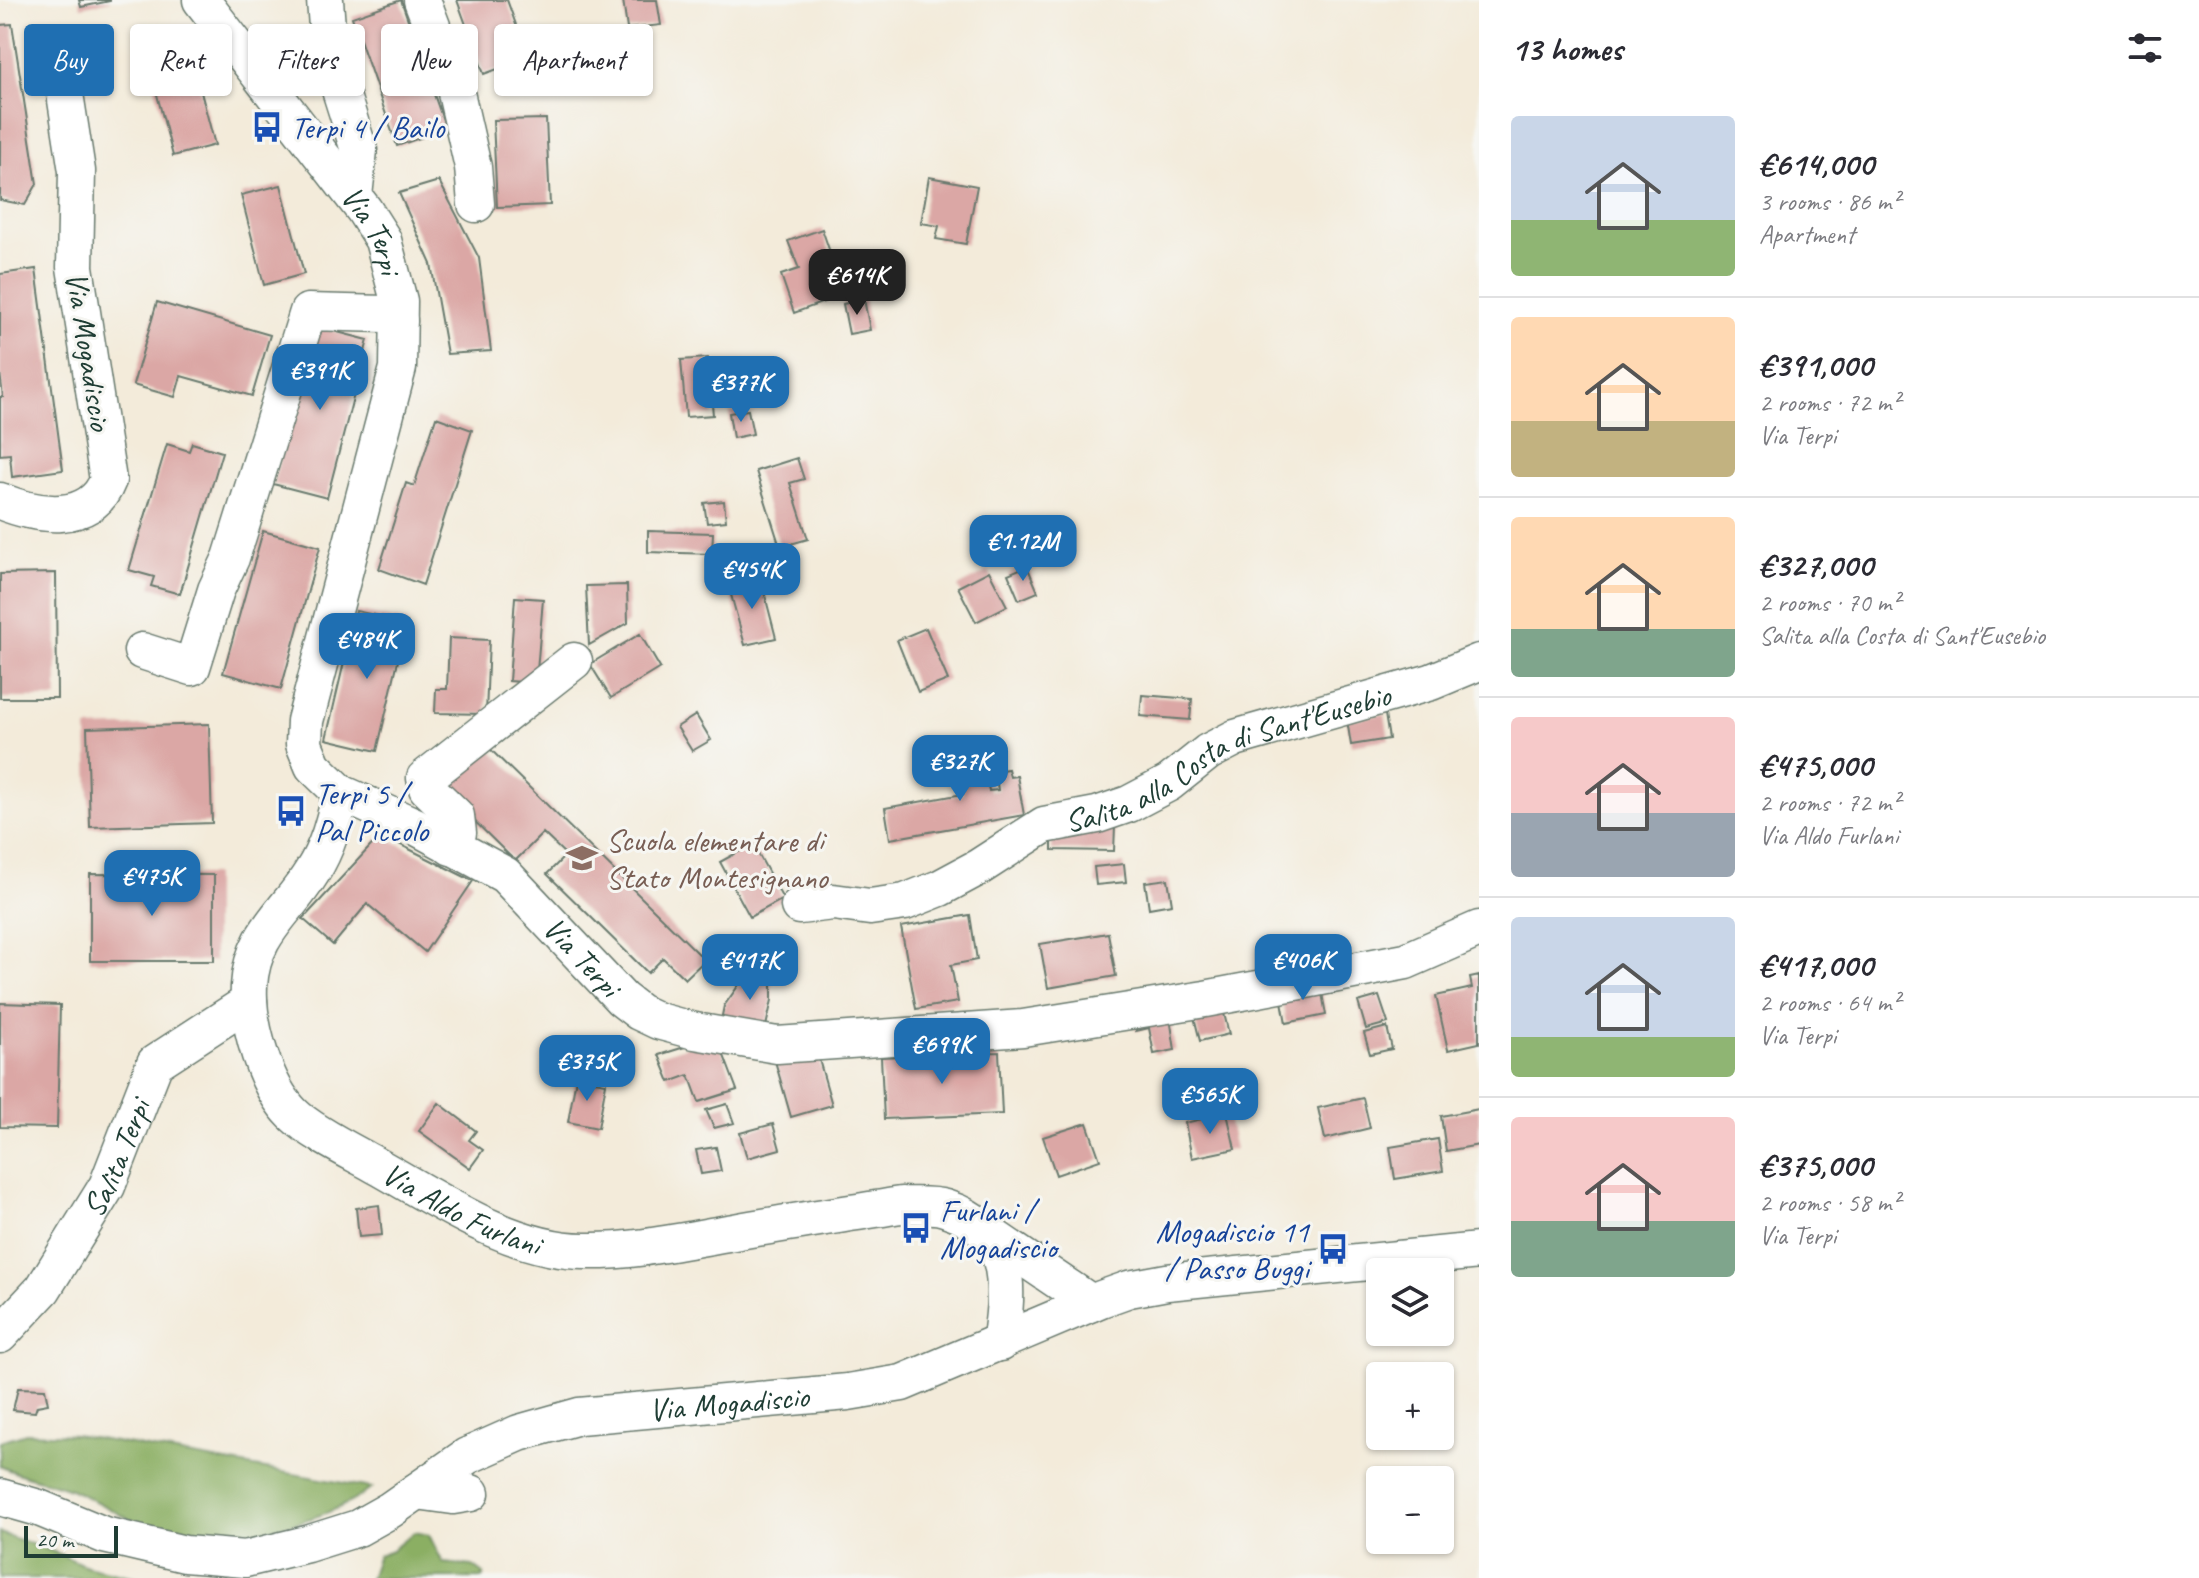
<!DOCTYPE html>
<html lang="en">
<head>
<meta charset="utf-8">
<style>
  :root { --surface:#fff; --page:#f7f7f7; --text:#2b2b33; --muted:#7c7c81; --line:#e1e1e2; --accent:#1f6fb2 }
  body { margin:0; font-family:Caveat,sans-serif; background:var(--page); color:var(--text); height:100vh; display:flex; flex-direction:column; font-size:30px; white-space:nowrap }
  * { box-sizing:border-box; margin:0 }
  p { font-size:26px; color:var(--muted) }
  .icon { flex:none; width:44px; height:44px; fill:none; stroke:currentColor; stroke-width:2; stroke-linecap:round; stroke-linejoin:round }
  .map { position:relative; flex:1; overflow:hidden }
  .panel { display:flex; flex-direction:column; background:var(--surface); width:720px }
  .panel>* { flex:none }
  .banner { position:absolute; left:24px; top:24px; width:760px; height:72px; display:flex; gap:16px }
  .fabs { position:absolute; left:1366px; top:1258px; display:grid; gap:16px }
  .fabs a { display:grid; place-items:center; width:88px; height:88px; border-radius:8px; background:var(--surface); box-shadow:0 2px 6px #0004; font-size:40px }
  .scale { position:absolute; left:24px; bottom:20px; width:94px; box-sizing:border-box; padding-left:8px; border:4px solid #1f3d34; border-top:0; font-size:22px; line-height:28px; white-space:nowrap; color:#1f3d34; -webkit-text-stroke:6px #f6f6f2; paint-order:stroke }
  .price { position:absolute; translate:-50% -68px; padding:0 18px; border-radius:16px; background:var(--accent); color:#fff; font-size:26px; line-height:52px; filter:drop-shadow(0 2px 4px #0008) }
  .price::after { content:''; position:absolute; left:50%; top:48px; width:24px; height:18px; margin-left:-12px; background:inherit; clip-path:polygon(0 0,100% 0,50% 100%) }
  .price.current { background:#222; color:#fff }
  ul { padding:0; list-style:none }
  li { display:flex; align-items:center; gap:24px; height:200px; padding:0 32px }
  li+li { border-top:2px solid var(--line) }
  li span { display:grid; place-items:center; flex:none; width:224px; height:160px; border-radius:8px; color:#555 }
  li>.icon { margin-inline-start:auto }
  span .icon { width:96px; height:96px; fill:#fffc; stroke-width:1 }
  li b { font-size:34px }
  h2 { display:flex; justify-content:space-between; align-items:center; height:96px; padding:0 32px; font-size:34px }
  .chip { padding:0 28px; border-radius:8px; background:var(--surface); box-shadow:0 2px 6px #0004; font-size:28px; line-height:72px }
  .chip.current { background:var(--accent); color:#fff }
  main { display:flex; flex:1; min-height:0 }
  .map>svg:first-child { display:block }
  .forest { fill:#8baf64; stroke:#55764c; stroke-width:2 }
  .building { fill:#dba7a5 }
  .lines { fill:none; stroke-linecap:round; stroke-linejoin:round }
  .minor-casing { stroke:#697a6e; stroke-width:39 }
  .minor { stroke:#fff; stroke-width:36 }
  .labels { text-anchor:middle; stroke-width:6; stroke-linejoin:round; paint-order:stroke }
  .transit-label { font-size:32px; fill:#164399; stroke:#f6f6f2; text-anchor:start }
  .street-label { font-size:32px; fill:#1f3d34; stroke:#f6f6f2 }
  .education-label { font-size:32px; fill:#785e54; stroke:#f6f6f2; text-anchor:start }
</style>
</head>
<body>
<main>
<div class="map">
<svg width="1479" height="1578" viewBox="0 0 1479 1578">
  <rect width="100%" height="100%" fill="#f6f6f2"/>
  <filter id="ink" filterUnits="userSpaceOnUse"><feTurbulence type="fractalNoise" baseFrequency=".0125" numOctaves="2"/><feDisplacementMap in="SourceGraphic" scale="16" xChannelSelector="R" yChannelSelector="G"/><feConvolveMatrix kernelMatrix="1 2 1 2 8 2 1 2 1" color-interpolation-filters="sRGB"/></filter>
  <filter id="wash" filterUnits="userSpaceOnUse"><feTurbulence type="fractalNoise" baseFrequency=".006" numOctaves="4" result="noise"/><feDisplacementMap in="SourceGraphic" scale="32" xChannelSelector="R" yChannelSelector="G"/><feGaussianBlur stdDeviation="1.8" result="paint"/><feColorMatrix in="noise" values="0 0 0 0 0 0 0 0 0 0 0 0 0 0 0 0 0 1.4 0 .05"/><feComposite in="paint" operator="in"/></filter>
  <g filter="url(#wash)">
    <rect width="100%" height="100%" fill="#f3ebda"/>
    <path class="forest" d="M26,1433L76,1435L372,1488C326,1525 217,1546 160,1531C128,1522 101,1502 70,1489C47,1480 23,1478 0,1466V1441Z
      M414,1532L429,1535L443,1563L473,1566L484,1574L482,1578H370L378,1555L392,1550Z
      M0,1533L57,1553L86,1566L139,1578H0Z"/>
    <g id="blocks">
      <path class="building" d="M79,0H110V1L81,7Z
        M401,0L446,129L397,146L352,17Z
        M457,0H507L528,58L484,74Z
        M623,0H657L661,25L627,29Z
        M12,24L37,184L25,205L0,200V25Z
        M196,73L215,145L173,156L154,83Z
        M546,119L550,205L497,207L493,120Z
        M929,177L977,186L966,244L936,239L939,226L921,223Z
        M439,181L479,258L491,351L447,354L431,264L399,193Z
        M281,185L304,274L264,285L241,195Z
        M822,229L832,258L822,261L835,298L794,313L781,275L799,269L788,241Z
        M36,269L63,470L12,477L10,454L0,455V397H3L0,373V274Z
        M864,299L870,330L849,334L843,304Z
        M157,302L270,335L252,396L181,376L175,397L133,385Z
        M314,326L368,340L327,498L273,484Z
        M708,358L713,415L686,417L681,360Z
        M748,410L753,434L733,438L729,413Z
        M436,417L472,430L423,585L379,569L406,483L414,486Z
        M192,443L222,452L180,594L151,586L154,577L129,570L167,444L189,451Z
        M797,458L804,479L790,483L808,539L780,547L756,471Z
        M724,501L726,521L707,523L704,503Z
        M263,531L320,547L281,689L223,673Z
        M648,531L713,533L712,554L648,552Z
        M1027,566L1038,592L1019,600L1008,574Z
        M989,571L1007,606L976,622L958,587Z
        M56,573L57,698H0V574Z
        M760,576L776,638L745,645L728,584Z
        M627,585L628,623L589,645L586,586Z
        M515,597L543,599L536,683L509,681Z
        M356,611L407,622L377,751L326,739Z
        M926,628L948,680L918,692L897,640Z
        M640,634L660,668L611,698L590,664Z
        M449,638L489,640L486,714L435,713L436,689H447Z
        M1142,695L1192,699L1190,720L1140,716Z
        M1385,714L1389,739L1351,745L1347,720Z
        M696,715L711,740L692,751L677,727Z
        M209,724L212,823L90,827L87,728Z
        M482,741L705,960L685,979L663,958L648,973L547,874L566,855L543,833L515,861L438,785Z
        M980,744L989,791L998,790L995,771L1008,769L1010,777L1017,776L1024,815L890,839L885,808L963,794L961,781L968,780L962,747Z
        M1052,825L1115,826L1114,851L1052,850Z
        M381,835L473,881L425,952L367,904L333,945L303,919Z
        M753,844L783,899L750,917L720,862Z
        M1124,864L1126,882L1096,885L1094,867Z
        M90,874L214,875V961H90Z
        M1168,879L1172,904L1149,908L1145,882Z
        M970,915L977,960L951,965L958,1002L916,1009L901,927Z
        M1108,933L1116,976L1048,988L1040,944Z
        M758,958L772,962V1000L764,1035L719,1030L724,1006Z
        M1479,976V1043L1448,1050L1436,996L1472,988L1470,978Z
        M1320,982L1326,1015L1286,1023L1280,990Z
        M1379,996L1388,1023L1366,1029L1358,1002Z
        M0,1003L60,1005L57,1128L0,1127Z
        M1222,1005L1229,1034L1200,1041L1193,1013Z
        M1169,1011L1175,1050L1154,1054L1149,1028L1136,1031L1134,1018Z
        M1387,1027L1392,1049L1370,1054L1364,1033Z
        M717,1037L737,1090L699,1102L689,1075L670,1082L659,1055Z
        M816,1049L832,1105L791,1117L775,1061Z
        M999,1052L1002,1114L884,1119L881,1057Z
        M576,1078L606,1083L598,1128L568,1122Z
        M1363,1098L1370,1128L1325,1139L1318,1108Z
        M439,1103L476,1131L469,1140L483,1150L470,1168L419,1131Z
        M727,1104L734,1123L714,1128L706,1110Z
        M1479,1109V1145L1446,1151L1441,1116Z
        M1227,1113L1235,1149L1192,1158L1185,1123Z
        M1087,1123L1100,1160L1056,1175L1043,1137Z
        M773,1124L780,1149L747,1158L740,1133Z
        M1438,1139L1443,1171L1395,1179L1390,1147Z
        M716,1147L721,1171L701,1174L696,1150Z
        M379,1205L382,1235L359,1237L356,1208Z
        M18,1388L45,1389L48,1404L37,1406L35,1412L13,1410Z"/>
    </g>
  </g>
  <g filter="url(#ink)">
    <use href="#blocks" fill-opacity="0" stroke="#697a6e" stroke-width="2"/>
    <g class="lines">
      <defs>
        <g id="minor">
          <path id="s1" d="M201,0L364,210L383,240L399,301L398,368L305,721L304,744L313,766L341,793L415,826L505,875L622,999L639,1012L658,1021L695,1031L777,1045L1023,1028L1205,999L1406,961L1479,929"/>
          <path d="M325,0L329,55L359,150L354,196"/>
          <path d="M422,0L454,84L473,167L476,204"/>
          <path d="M0,501C35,515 91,526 108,480L75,267L77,171L66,100"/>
          <path d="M142,651L192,667L216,590L231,558L308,312L385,314L399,321"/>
          <path id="s2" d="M341,793C334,822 328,847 312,872C287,913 252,933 249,986C247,1025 265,1086 293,1114C310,1131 348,1150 370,1162C434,1197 510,1251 585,1251C635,1252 685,1240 734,1232C790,1222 846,1214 901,1205C915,1206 932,1204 945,1208C1012,1229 1010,1284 1000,1343"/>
          <path d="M451,847L458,833L456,816L427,788L425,778L574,661"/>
          <path id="s3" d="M799,906L833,902L870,907L905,902L940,888L979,867L1044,825L1097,815L1129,804L1169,783L1208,752L1235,738L1431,682L1479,662"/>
          <path d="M992,1236L1091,1303"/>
          <path id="s4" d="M0,1335L43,1289L107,1186L155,1063L249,1002"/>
          <path d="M417,1491L453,1496L471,1493"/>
          <path id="s5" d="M0,1497L39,1508L104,1535L185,1554L245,1559L307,1544L358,1528L390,1510L467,1456L519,1433L579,1416L848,1392L902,1383L1101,1299L1129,1289L1167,1282L1479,1251"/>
        </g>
      </defs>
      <use href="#minor" class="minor-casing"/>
      <use href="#minor" class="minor"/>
    </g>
  </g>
  <defs>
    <symbol id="bus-bare" viewBox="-9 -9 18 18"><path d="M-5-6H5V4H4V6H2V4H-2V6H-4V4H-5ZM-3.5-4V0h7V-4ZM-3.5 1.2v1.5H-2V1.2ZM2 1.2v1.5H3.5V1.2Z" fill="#1a4fb4" stroke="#f6f6f2" stroke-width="2.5" paint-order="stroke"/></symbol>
    <symbol id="school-bare" viewBox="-9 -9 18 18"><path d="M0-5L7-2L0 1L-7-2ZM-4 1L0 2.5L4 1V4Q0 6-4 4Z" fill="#8d6e63" stroke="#f6f6f2" stroke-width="2.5" paint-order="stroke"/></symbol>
  </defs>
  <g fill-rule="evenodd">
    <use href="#bus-bare" x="245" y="105" width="44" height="44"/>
    <use href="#bus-bare" x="269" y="789" width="44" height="44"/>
    <use href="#school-bare" x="560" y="836" width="44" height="44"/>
    <use href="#bus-bare" x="894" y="1206" width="44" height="44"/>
    <use href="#bus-bare" x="1311" y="1227" width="44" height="44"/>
  </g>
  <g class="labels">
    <g class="transit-label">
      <text x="291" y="138">Terpi 4 / Bailo</text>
      <text x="315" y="804">Terpi 5 /<tspan x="315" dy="37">Pal Piccolo</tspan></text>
      <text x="940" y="1221">Furlani /<tspan x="940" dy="37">Mogadiscio</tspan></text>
      <text x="1309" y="1242" text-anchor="end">Mogadiscio 11<tspan x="1309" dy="37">/ Passo Buggi</tspan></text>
    </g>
    <g class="street-label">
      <text dy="11" stroke="none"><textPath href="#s1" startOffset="288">Via Terpi</textPath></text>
      <text transform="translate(89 351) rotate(81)" y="11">Via Mogadiscio</text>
      <text dy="11" stroke="none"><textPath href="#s3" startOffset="464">Salita alla Costa di Sant'Eusebio</textPath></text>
      <text dy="11" stroke="none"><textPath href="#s1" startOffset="1178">Via Terpi</textPath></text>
      <text dy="11" stroke="none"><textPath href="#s4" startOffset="214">Salita Terpi</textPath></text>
      <text dy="11" stroke="none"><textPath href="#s2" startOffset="550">Via Aldo Furlani</textPath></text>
      <text dy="11" stroke="none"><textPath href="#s5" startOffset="772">Via Mogadiscio</textPath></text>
    </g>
    <g class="education-label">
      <text x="606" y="851">Scuola elementare di<tspan x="606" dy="37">Stato Montesignano</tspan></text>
    </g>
  </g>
</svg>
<div class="fabs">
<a><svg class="icon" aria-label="layers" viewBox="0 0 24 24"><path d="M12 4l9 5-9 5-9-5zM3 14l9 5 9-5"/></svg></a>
<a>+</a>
<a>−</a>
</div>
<div class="scale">20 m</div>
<b class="price current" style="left:857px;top:317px">€614K</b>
<b class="price" style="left:320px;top:412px">€391K</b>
<b class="price" style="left:741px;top:424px">€377K</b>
<b class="price" style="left:1023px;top:583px">€1.12M</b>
<b class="price" style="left:752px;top:611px">€454K</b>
<b class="price" style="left:367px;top:681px">€484K</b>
<b class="price" style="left:960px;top:803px">€327K</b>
<b class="price" style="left:152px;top:918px">€475K</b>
<b class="price" style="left:750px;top:1002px">€417K</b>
<b class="price" style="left:1303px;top:1002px">€406K</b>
<b class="price" style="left:942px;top:1086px">€699K</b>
<b class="price" style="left:587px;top:1103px">€375K</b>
<b class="price" style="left:1210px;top:1136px">€565K</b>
<div class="banner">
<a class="chip current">Buy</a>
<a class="chip">Rent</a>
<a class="chip">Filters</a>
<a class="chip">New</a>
<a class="chip">Apartment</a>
</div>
</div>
<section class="panel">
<h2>13 homes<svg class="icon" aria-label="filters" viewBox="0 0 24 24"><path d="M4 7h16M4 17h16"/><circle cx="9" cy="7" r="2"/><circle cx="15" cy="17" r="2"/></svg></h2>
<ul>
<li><span style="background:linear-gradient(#c9d6e8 65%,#8fb573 0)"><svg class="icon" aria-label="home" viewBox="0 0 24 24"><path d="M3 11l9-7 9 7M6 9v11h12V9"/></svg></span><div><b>€614,000</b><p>3 rooms · 86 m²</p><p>Apartment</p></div></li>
<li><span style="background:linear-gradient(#ffd9b3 65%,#c2b280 0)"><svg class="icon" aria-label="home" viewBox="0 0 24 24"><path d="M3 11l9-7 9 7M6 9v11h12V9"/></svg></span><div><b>€391,000</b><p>2 rooms · 72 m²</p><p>Via Terpi</p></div></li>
<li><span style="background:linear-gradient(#ffd9b3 70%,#7fa58c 0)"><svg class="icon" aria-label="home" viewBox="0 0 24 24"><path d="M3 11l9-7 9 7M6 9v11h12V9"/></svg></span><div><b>€327,000</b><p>2 rooms · 70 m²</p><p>Salita alla Costa di Sant'Eusebio</p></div></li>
<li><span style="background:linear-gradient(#f6c9c9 60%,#9aa5b1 0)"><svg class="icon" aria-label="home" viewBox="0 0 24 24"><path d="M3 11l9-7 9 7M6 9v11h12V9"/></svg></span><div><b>€475,000</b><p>2 rooms · 72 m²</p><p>Via Aldo Furlani</p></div></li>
<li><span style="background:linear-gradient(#c9d6e8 75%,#8fb573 0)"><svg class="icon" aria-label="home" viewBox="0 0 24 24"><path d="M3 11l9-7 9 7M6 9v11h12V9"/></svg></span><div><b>€417,000</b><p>2 rooms · 64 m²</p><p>Via Terpi</p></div></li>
<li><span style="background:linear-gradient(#f6c9c9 65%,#7fa58c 0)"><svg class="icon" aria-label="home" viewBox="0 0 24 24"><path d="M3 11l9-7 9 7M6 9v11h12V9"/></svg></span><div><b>€375,000</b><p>2 rooms · 58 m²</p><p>Via Terpi</p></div></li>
</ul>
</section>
</main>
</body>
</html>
